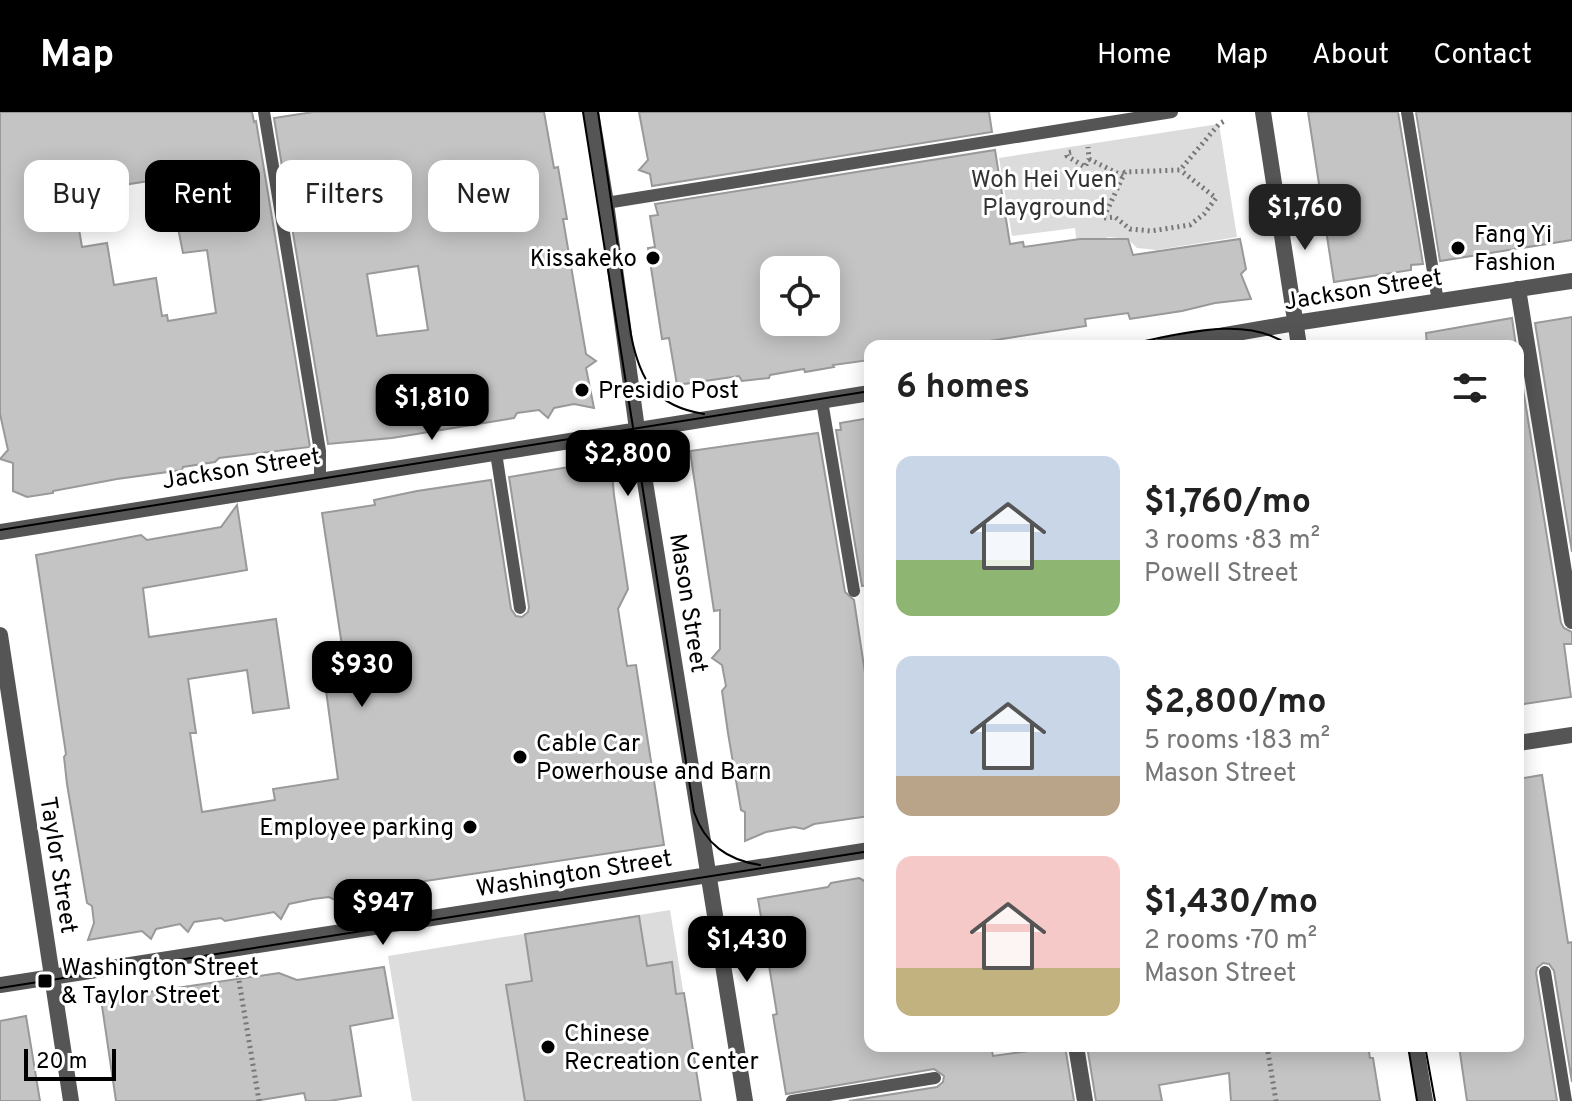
<!DOCTYPE html>
<html lang="en">
<head>
<meta charset="utf-8">
<style>
  :root { --surface:#fff; --page:#f6f6f6; --text:#222; --muted:#767676; --accent:#000 }
  body { margin:0; font-family:Overpass,sans-serif; background:var(--page); color:var(--text); height:100vh; display:flex; flex-direction:column; font-size:30px; white-space:nowrap }
  * { box-sizing:border-box; margin:0 }
  p { font-size:26px; color:var(--muted) }
  .icon { flex:none; width:44px; height:44px; fill:none; stroke:currentColor; stroke-width:2; stroke-linecap:round; stroke-linejoin:round }
  .map { position:relative; flex:1; overflow:hidden }
  .details { position:absolute; left:864px; top:228px; width:660px; height:712px; display:flex; flex-direction:column; background:var(--surface); border-radius:16px; box-shadow:0 4px 20px #0003 }
  .details>* { flex:none }
  .top-card { position:absolute; left:24px; top:48px; width:720px; height:72px; display:flex; gap:16px }
  .fabs { position:absolute; left:760px; top:144px; display:grid; gap:16px }
  .fabs a { display:grid; place-items:center; width:80px; height:80px; border-radius:16px; background:var(--surface); box-shadow:0 4px 20px #0003; font-size:40px }
  .scale { position:absolute; left:24px; bottom:20px; width:92px; box-sizing:border-box; padding-left:8px; border:4px solid #000; border-top:0; font-size:22px; line-height:28px; white-space:nowrap; color:#000; -webkit-text-stroke:6px #fff; paint-order:stroke }
  .price { position:absolute; translate:-50% -68px; padding:0 18px; border-radius:16px; background:var(--accent); color:#fff; font-size:26px; line-height:52px; filter:drop-shadow(0 2px 4px #0008) }
  .price::after { content:''; position:absolute; left:50%; top:48px; width:24px; height:18px; margin-left:-12px; background:inherit; clip-path:polygon(0 0,100% 0,50% 100%) }
  .price.active { background:#222; color:#fff }
  ul { padding:0; list-style:none }
  li { display:flex; align-items:center; gap:24px; height:200px; padding:0 32px }
  li span { display:grid; place-items:center; flex:none; width:224px; height:160px; border-radius:16px; color:#555 }
  li>.icon { margin-inline-start:auto }
  span .icon { width:96px; height:96px; fill:#fffc; stroke-width:1 }
  li b { font-size:34px }
  h2 { display:flex; justify-content:space-between; align-items:center; height:96px; padding:0 32px; font-size:34px }
  .pill { padding:0 28px; border-radius:16px; background:var(--surface); box-shadow:0 4px 20px #0003; font-size:28px; line-height:72px }
  .pill.active { background:var(--accent); color:#fff }
  header { display:flex; align-items:center; gap:48px; box-sizing:border-box; height:112px; padding:0 40px; background:var(--accent); color:#fff }
  header strong { font-size:38px }
  nav { display:flex; gap:44px; margin-inline-start:auto; font-size:28px }
  .map>svg:first-child { display:block }
  .green { fill:#dcdcdc }
  .building { fill:#c4c4c4; stroke:#999; stroke-width:2; fill-rule:evenodd }
  .lines { fill:none; stroke-linecap:round; stroke-linejoin:round }
  .path { stroke:#777; stroke-width:5; stroke-dasharray:2 4; stroke-linecap:butt }
  .service { stroke:#555; stroke-width:12 }
  .minor { stroke:#555; stroke-width:16 }
  .tertiary { stroke:#555; stroke-width:16 }
  .tram { stroke:#000; stroke-width:2 }
  .poi-dot { fill:#000; stroke:#fff; stroke-width:3 }
  .labels { text-anchor:middle; stroke-width:6; stroke-linejoin:round; paint-order:stroke }
  .park-label { font-size:24px; fill:#333; stroke:#fff }
  .poi-label { font-size:24px; fill:#000; stroke:#fff; text-anchor:start }
  .street-label { font-size:24px; fill:#000; stroke:#fff }
</style>
</head>
<body>
<header>
<strong>Map</strong>
<nav><a>Home</a><a>Map</a><a>About</a><a>Contact</a></nav>
</header>
<div class="map">
<svg width="1572" height="989" viewBox="0 0 1572 989">
  <rect width="100%" height="100%" fill="#fff"/>
  <path class="green" d="M1219,12L1237,125L1157,138L1137,136L1128,127L1109,125L1077,134L1075,116L1012,124L999,46Z
    M670,798L701,989H412L388,844Z"/>
  <path class="building" d="M0,0H252L254,10L256,9L310,335L219,346L215,350L183,355L182,358L117,367L53,379V381L27,385L13,379V351L0,347L8,338L0,302ZM168,66L183,141L207,138L216,201L168,209L167,203L162,204L156,166L114,173L107,131L82,135L73,81Z
    M313,0H544L554,56L558,55L567,107H563L586,242L596,249L586,256L594,296L574,292L554,296L548,306L539,298L517,301L514,306L392,326L328,332L274,6ZM418,154L428,218L377,224L367,162Z
    M639,0H989L992,20L652,74L650,62L639,58L648,48Z
    M1308,0H1398L1423,152L1411,153V158L1334,170Z
    M1416,0H1572V128L1440,149Z
    M995,38L1010,132L1023,130L1024,135L1080,127H1128L1133,143L1240,127L1246,157L1241,162L1251,187L1215,191L1182,199L1130,207L1128,201L1085,207L1086,214L957,234H870V248L833,253L834,255L805,260L804,257L770,263L769,266L742,269L739,264L677,273L669,226L662,227L648,136L655,135L650,104L658,103L655,92ZM774,158H826V210H774Z
    M1572,205V440L1535,211Z
    M1512,206L1516,234H1427L1426,221Z
    M1518,246L1561,511L1564,516L1572,520V532H1564L1571,585L1518,593Z
    M870,306V473L862,474L836,318H841L840,311Z
    M818,321L845,480L854,488L870,594V597L865,598L870,633V704L814,712L804,717L794,715L766,720L745,729V700L741,698L728,621L722,579L726,574L722,553L712,546L720,537V498L714,499L690,339Z
    M611,348L614,383L628,477L618,497L627,554L636,553L664,733L399,773L363,781L339,783L335,788L329,785L313,787L289,792L281,807L274,800L225,809L221,806L194,810L188,820L180,812L156,817L151,827L142,819L88,828L94,811L92,794L87,791L67,672L64,645L66,642L36,443L141,423L147,428L221,415L237,393L247,458L143,476L149,525L276,507L289,596L253,601L247,558L188,567L196,621H190L202,700L275,688L273,677L338,667L325,571L347,567L322,401L375,393L374,388L417,379L491,368L511,497L516,504L522,505L528,500L529,495L509,365Z
    M1542,663L1568,831L1572,830V970L1554,859L1549,852L1543,851L1537,856L1536,861L1557,989H1467L1459,934H1518V667Z
    M859,766L870,772V934H991L993,944L1065,934L1074,989H849L937,975L943,970L944,964L934,957L786,982L773,903L777,902L758,787L828,775L831,771Z
    M639,804L647,854L672,850L676,882L684,881L701,989H525L506,873L532,869L525,822Z
    M384,855L393,906L350,914L361,984L329,989H306L304,981L255,989H116L101,887L279,861L297,868Z
    M26,904L40,989H0V909Z
    M1087,934H1368L1370,946H1373L1380,989H1231L1229,961L1159,973L1162,989H1096Z"/>
  <g class="lines">
    <path class="path" d="M1071,40L1067,41V44L1085,55L1089,47L1088,35
      M1089,47L1123,64
      M1104,105L1125,60L1180,58L1219,12L1226,8
      M1104,106L1115,105L1130,117L1151,119L1190,113L1204,102L1216,86L1180,58
      M238,863L259,989
      M1267,934L1276,989"/>
    <path class="service" d="M264,0L320,339V368
      M1407,0L1438,190
      M606,91L1172,0
      M822,289L854,479
      M496,341L520,496
      M1545,860L1566,989
      M792,989L935,966"/>
    <path class="minor" d="M591,0L606,91L640,339L745,989
      M1518,177L1572,509
      M1162,234L1295,211
      M0,420L870,281
      M0,523L71,989
      M1518,631L1572,623
      M0,873L870,738
      M1076,934L1085,989"/>
    <path class="tertiary" d="M1263,0L1299,234
      M1295,211L1572,169
      M1416,934L1425,989"/>
    <path class="tram" d="M583,0L694,700C705,732 727,748 760,753
      M598,0L631,223C640,269 655,294 704,302
      M1119,234C1172,225 1244,200 1290,234
      M0,418L870,279
      M0,876L870,739
      M1408,934L1417,989
      M1425,934L1435,989"/>
  </g>
  <g class="poi-dot">
    <circle cx="1458" cy="136" r="8"/>
    <circle cx="653" cy="146" r="8"/>
    <circle cx="582" cy="278" r="8"/>
    <circle cx="520" cy="645" r="8"/>
    <circle cx="470" cy="715" r="8"/>
    <rect x="37" y="861" width="16" height="16" rx="4"/>
    <circle cx="548" cy="935" r="8"/>
  </g>
  <g class="labels">
    <g class="park-label">
      <text x="1044" y="75">Woh Hei Yuen<tspan x="1044" dy="28">Playground</tspan></text>
    </g>
    <g class="poi-label">
      <text x="1474" y="130">Fang Yi<tspan x="1474" dy="28">Fashion</tspan></text>
      <text x="637" y="154" text-anchor="end">Kissakeko</text>
      <text x="598" y="286">Presidio Post</text>
      <text x="536" y="639">Cable Car<tspan x="536" dy="28">Powerhouse and Barn</tspan></text>
      <text x="454" y="723" text-anchor="end">Employee parking</text>
      <text x="61" y="863">Washington Street<tspan x="61" dy="28">&amp; Taylor Street</tspan></text>
      <text x="564" y="929">Chinese<tspan x="564" dy="28">Recreation Center</tspan></text>
    </g>
    <g class="street-label">
      <text transform="translate(1363 177) rotate(-9)" y="8">Jackson Street</text>
      <text transform="translate(241 356) rotate(-9)" y="8">Jackson Street</text>
      <text transform="translate(689 491) rotate(81)" y="8">Mason Street</text>
      <text transform="translate(59 753) rotate(81)" y="8">Taylor Street</text>
      <text transform="translate(574 761) rotate(-9)" y="8">Washington Street</text>
    </g>
  </g>
</svg>
<div class="fabs">
<a><svg class="icon" aria-label="locate" viewBox="0 0 24 24"><circle cx="12" cy="12" r="6"/><path d="M12 2v4M12 18v4M2 12h4M18 12h4"/></svg></a>
</div>
<div class="scale">20 m</div>
<b class="price active" style="left:1305px;top:140px">$1,760</b>
<b class="price" style="left:432px;top:330px">$1,810</b>
<b class="price" style="left:628px;top:386px">$2,800</b>
<b class="price" style="left:362px;top:597px">$930</b>
<b class="price" style="left:383px;top:835px">$947</b>
<b class="price" style="left:747px;top:872px">$1,430</b>
<div class="top-card">
<a class="pill">Buy</a>
<a class="pill active">Rent</a>
<a class="pill">Filters</a>
<a class="pill">New</a>
</div>
<section class="details">
<h2>6 homes<svg class="icon" aria-label="filters" viewBox="0 0 24 24"><path d="M4 7h16M4 17h16"/><circle cx="9" cy="7" r="2"/><circle cx="15" cy="17" r="2"/></svg></h2>
<ul>
<li><span style="background:linear-gradient(#c9d6e8 65%,#8fb573 0)"><svg class="icon" aria-label="home" viewBox="0 0 24 24"><path d="M3 11l9-7 9 7M6 9v11h12V9"/></svg></span><div><b>$1,760/mo</b><p>3 rooms · 83 m²</p><p>Powell Street</p></div></li>
<li><span style="background:linear-gradient(#c9d6e8 75%,#b9a48a 0)"><svg class="icon" aria-label="home" viewBox="0 0 24 24"><path d="M3 11l9-7 9 7M6 9v11h12V9"/></svg></span><div><b>$2,800/mo</b><p>5 rooms · 183 m²</p><p>Mason Street</p></div></li>
<li><span style="background:linear-gradient(#f6c9c9 70%,#c2b280 0)"><svg class="icon" aria-label="home" viewBox="0 0 24 24"><path d="M3 11l9-7 9 7M6 9v11h12V9"/></svg></span><div><b>$1,430/mo</b><p>2 rooms · 70 m²</p><p>Mason Street</p></div></li>
</ul>
</section>
</div>
</body>
</html>
